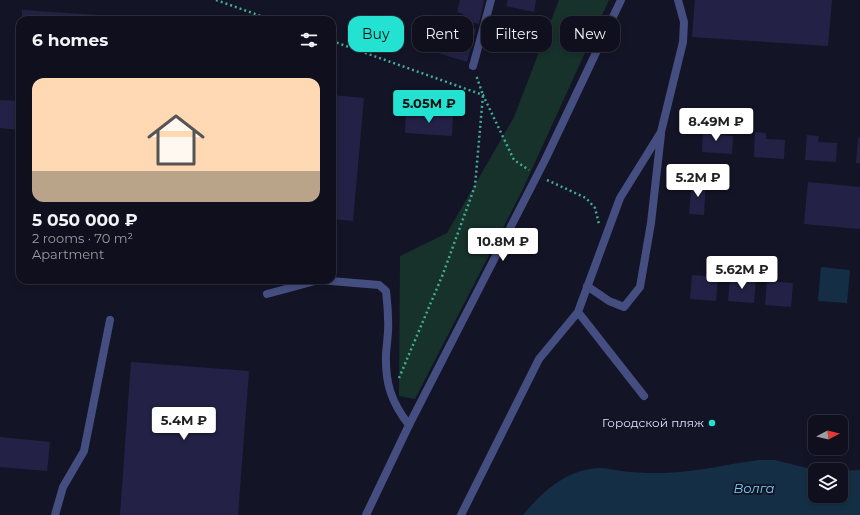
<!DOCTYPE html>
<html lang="en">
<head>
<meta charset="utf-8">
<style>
  :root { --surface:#0f0f1d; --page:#1d1d2a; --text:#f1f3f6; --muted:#9b9ca4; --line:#2f2f3b; --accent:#23e2d1 }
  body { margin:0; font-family:Montserrat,sans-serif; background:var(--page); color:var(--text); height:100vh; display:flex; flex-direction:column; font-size:15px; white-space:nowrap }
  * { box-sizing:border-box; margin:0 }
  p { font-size:13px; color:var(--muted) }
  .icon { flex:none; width:22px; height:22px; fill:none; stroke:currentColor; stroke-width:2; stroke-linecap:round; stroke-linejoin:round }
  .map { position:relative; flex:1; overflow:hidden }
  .drawer { position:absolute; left:16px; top:16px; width:320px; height:268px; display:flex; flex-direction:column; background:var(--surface); border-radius:12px; box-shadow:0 2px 6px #0003,0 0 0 1px var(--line) }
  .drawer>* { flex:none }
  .banner { position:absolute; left:348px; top:16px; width:380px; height:36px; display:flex; gap:8px }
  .needle { width:26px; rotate:83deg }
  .tools { position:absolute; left:808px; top:415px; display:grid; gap:8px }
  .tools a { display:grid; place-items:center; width:40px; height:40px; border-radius:8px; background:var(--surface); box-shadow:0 2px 6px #0003,0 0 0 1px var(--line); font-size:20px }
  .price { position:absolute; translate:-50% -34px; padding:0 9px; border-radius:4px; background:#fff; color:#222; font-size:13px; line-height:26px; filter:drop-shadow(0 1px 2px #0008) }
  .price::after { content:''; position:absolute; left:50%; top:24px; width:12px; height:9px; margin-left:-6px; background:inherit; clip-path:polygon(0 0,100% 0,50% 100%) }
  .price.active { background:var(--accent); color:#111 }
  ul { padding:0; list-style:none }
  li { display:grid; align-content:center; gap:8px; height:212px; padding:0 16px }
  li span { display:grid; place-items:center; height:124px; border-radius:12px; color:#555 }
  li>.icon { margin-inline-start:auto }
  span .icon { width:72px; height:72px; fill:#fffc; stroke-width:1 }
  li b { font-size:17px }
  h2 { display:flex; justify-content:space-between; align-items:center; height:48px; padding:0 16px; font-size:17px }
  .pill { padding:0 14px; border-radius:12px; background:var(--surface); box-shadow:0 2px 6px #0003,0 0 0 1px var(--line); font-size:14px; line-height:36px }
  .pill.active { background:var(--accent); color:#111 }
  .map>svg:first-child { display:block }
  .green { fill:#17312b }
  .water { fill:#142f45 }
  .building { fill:#232246 }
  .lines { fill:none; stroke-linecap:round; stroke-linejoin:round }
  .path { stroke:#40ad92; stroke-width:2.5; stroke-dasharray:2 3; stroke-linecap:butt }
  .service { stroke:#454e80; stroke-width:8 }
  .minor { stroke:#454e80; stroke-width:8 }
  .poi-dot { fill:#23e2d1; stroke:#141427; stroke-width:1.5 }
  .labels { text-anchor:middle; stroke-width:4; stroke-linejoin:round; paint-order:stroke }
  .poi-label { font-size:12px; fill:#dee0fb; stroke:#141427; text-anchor:end }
  .water-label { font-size:13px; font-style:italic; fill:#79ceee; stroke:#141427 }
</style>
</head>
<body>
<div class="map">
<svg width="860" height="515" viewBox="0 0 860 515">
  <rect width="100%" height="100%" fill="#141427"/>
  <path class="green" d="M559,0H609L522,191L415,399L399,396L400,256L447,233L514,117Z"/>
  <path class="water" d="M821,267L850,270L847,303L818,301Z
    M759,460H775L815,470V496H841V471L860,470V515H523C542,492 567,469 599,468C609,468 619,471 629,472C641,473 653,473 665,473C697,472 728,464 759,460Z"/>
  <path class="building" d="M460,0H484L479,24L461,20L463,14L457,12Z
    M508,0H536L534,12L506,6Z
    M695,0H832L828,46L692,37Z
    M22,10L114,16V20H22Z
    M458,24L476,29L467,62L438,53L442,40L452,43Z
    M332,95L364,98L353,221L332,219Z
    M0,100L20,101V130L0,128Z
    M406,111L453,114L452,136L405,133Z
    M703,127L715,128L714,134L733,136L732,154L702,152Z
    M755,132L766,133V139L785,140L784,159L754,157Z
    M807,135L819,136L818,142L837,143L836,162L805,160Z
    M858,138H860V163H856Z
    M692,180L706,181L704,215L689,214Z
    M808,182L860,187V229L804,224Z
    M692,275L718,277L716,301L690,299Z
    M730,277L756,278L754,303L728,301Z
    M767,281L793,283L791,307L765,305Z
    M131,362L249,371L238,515H120Z
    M0,437L50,442L47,471L0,467Z"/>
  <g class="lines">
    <path class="path" d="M216,0L272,20
      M332,41L483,95L514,160L529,170
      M547,180L586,198L595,208L599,224
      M399,378L443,274L475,186L483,95L476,75"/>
    <path class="service" d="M473,66L491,0
      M319,280L379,285L386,291C387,300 388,310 388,319C389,330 387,342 386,353C385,383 391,402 409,425
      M587,286L609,301L624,307L640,287L651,223L661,134
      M267,294L319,280
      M644,396L578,312L620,198L661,132L683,42L684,22L678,0
      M55,515L63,487L84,451L110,320
      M461,515L539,359L578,312"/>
    <path class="minor" d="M366,515L409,425L545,160L621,0"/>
  </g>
  <circle class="poi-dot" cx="712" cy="423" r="4"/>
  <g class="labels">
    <g class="poi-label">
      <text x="704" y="427">Городской пляж</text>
    </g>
    <g class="water-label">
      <text x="754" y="493">Волга</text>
    </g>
  </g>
</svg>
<div class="tools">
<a><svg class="needle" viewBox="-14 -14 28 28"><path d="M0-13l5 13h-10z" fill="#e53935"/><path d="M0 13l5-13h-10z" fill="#9b9ca4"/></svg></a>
<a><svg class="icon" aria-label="layers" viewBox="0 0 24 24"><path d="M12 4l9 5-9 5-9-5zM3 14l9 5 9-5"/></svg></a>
</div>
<b class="price active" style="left:429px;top:124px">5.05M ₽</b>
<b class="price" style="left:716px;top:142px">8.49M ₽</b>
<b class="price" style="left:698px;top:198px">5.2M ₽</b>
<b class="price" style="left:503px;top:262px">10.8M ₽</b>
<b class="price" style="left:742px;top:290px">5.62M ₽</b>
<b class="price" style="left:184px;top:441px">5.4M ₽</b>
<div class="banner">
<a class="pill active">Buy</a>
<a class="pill">Rent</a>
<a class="pill">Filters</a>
<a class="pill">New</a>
</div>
<section class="drawer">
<h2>6 homes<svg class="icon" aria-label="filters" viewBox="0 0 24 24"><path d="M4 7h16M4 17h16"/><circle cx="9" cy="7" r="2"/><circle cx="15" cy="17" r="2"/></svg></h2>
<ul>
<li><span style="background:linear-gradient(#ffd9b3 75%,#b9a48a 0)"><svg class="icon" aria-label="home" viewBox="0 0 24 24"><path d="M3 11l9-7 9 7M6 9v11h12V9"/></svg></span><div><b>5 050 000 ₽</b><p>2 rooms · 70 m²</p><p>Apartment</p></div></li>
</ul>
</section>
</div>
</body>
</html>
